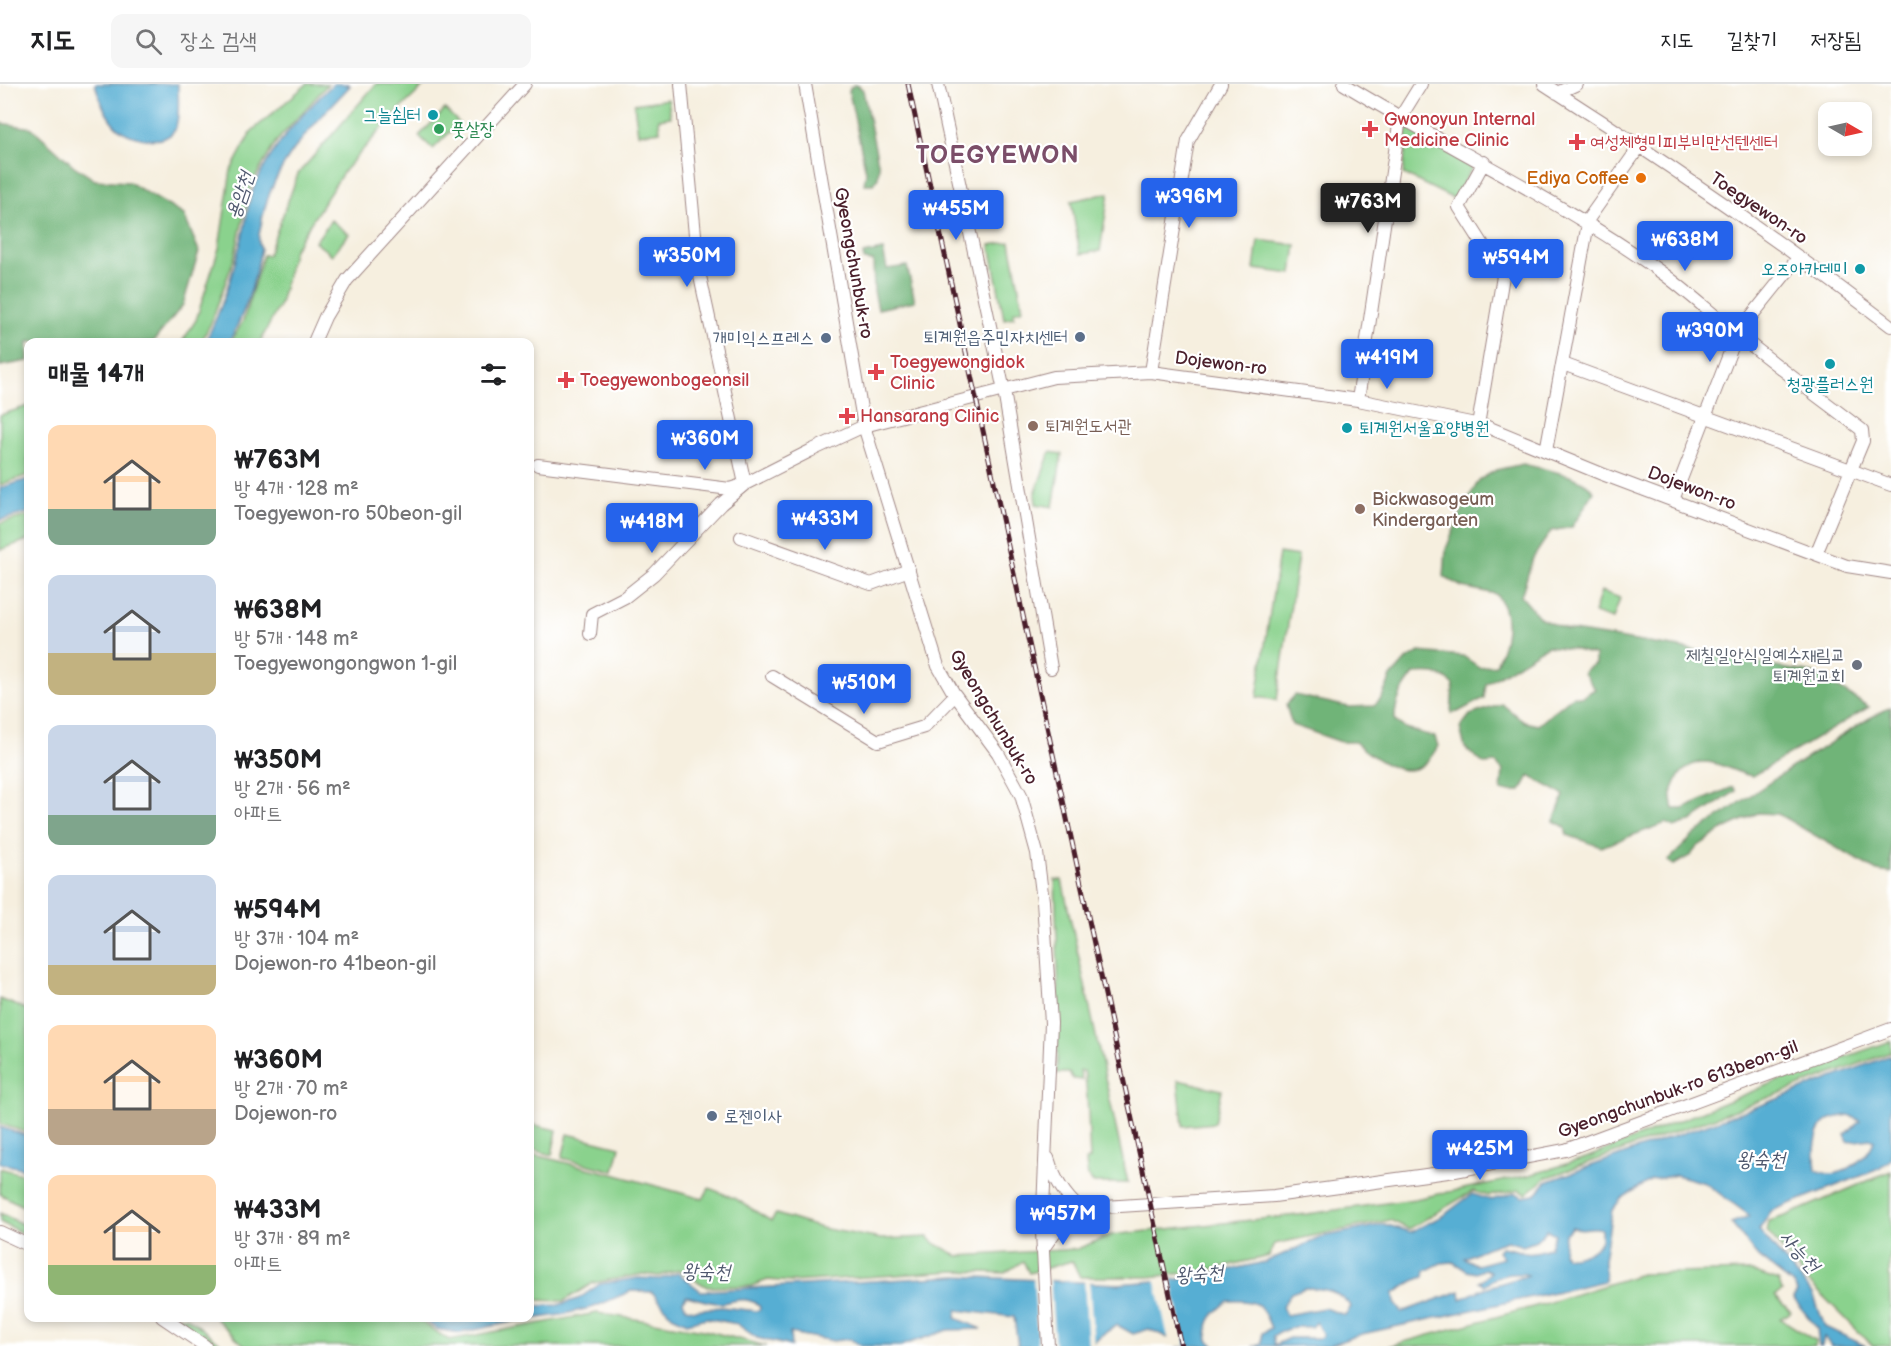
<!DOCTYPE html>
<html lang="ko">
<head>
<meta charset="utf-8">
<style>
  :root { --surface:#fff; --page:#f6f6f6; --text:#202124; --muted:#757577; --line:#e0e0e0; --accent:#2563eb }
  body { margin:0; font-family:"Balsamiq Sans","Poor Story",sans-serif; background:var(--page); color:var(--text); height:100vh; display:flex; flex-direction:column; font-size:22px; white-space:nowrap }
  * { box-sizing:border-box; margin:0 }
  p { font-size:20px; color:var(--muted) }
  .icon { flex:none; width:33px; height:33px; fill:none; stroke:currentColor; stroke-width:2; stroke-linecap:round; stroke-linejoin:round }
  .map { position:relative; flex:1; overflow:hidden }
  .sheet { position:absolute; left:24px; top:254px; width:510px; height:984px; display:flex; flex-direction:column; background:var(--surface); border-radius:12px; box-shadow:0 3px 9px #0003 }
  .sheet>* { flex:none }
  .needle { width:39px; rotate:99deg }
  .buttons { position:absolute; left:1818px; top:18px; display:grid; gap:12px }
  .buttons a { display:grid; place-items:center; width:54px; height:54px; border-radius:12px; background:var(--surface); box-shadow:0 3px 9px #0003; font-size:30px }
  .price { position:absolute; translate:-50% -51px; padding:0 14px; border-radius:6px; background:var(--accent); color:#fff; font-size:20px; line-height:39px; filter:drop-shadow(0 2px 3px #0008) }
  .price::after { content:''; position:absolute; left:50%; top:36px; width:18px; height:14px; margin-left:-9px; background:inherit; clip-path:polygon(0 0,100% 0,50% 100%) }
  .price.selected { background:#222; color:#fff }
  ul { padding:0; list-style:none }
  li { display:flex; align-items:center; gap:18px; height:150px; padding:0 24px }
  li span { display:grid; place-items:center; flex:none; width:168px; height:120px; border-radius:12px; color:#555 }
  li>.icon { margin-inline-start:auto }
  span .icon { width:72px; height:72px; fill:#fffc; stroke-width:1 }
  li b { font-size:26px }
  h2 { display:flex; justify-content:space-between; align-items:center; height:72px; padding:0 24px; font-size:26px }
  header { display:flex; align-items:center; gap:36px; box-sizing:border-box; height:84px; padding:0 30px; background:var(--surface); border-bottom:2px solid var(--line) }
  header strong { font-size:28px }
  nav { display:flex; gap:33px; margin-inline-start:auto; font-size:21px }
  .search { width:420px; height:54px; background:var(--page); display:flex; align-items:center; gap:15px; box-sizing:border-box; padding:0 21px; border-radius:12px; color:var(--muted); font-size:22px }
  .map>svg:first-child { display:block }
  .green { fill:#8ad28d; stroke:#6a785c; stroke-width:1.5 }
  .forest { fill:#6fb478; stroke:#5c6a52; stroke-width:1.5 }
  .water { fill:#56aed3; stroke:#50667f; stroke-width:1.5; fill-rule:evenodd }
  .pier { fill:#f6efdf }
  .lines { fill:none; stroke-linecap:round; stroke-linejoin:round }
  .minor-casing { stroke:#a08785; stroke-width:14 }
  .minor { stroke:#fff; stroke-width:12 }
  .rail-casing { stroke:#4a1f2b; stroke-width:5 }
  .rail { stroke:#fff; stroke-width:3; stroke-dasharray:9; stroke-linecap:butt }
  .culture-dot { fill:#0f9aa8; stroke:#fff; stroke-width:2 }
  .leisure-dot { fill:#2e9e5b; stroke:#fff; stroke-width:2 }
  .health-dot { fill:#e0444e; stroke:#fff; stroke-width:2 }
  .food-dot { fill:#e8710a; stroke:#fff; stroke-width:2 }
  .service-dot { fill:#5c6f8a; stroke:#fff; stroke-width:2 }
  .education-dot { fill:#8d6e63; stroke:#fff; stroke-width:2 }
  .worship-dot { fill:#6b7280; stroke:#fff; stroke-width:2 }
  .labels { text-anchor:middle; stroke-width:4.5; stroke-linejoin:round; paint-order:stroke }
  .culture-label { font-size:18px; fill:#0d838f; stroke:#fff; text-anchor:end }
  .health-label { font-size:18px; fill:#be3a42; stroke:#fff; text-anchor:start }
  .leisure-label { font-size:18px; fill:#27864d; stroke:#fff; text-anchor:start }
  .food-label { font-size:18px; fill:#c56008; stroke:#fff; text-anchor:end }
  .street-label { font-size:18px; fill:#4a1f2b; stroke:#fff }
  .service-label { font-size:18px; fill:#4e5e75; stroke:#fff; text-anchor:end }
  .education-label { font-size:18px; fill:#785e54; stroke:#fff; text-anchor:start }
  .worship-label { font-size:18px; fill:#5b616d; stroke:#fff; text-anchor:end }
  .water-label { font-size:20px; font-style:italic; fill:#4f586e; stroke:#fff }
  .district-label { font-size:24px; font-weight:bold; letter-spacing:1.5px; fill:#7b4e69; stroke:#fff }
</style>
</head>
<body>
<header>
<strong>지도</strong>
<div class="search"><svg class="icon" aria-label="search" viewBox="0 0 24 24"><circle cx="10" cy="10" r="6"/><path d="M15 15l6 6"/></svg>장소 검색</div>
<nav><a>지도</a><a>길찾기</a><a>저장됨</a></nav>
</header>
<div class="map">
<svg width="1891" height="1262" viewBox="0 0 1891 1262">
  <rect width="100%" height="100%" fill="#fff"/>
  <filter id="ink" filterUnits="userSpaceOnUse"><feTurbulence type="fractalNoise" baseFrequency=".0167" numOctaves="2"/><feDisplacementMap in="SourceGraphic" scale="12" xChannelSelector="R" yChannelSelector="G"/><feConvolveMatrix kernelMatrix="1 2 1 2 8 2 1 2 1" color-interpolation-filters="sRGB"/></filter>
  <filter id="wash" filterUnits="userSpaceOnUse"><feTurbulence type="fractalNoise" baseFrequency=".008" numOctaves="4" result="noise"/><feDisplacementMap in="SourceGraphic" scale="24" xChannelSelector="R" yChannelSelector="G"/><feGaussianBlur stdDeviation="1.35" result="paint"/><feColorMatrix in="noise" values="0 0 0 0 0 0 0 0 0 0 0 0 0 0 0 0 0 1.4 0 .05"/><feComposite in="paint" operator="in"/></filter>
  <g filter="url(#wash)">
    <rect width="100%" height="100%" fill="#f6efdf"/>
    <path class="green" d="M307,0H328L276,58L251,101L234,175L211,239L201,258H182L196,236L219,164L231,86L252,47Z
      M376,0H426L391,34L344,87L294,165L280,220L260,258H231L243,237L263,171H268L298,90Z
      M668,15L671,33L659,35L660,47L638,50L634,20Z
      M445,25L459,39L433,65L419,52Z
      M1411,43L1474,81L1454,115L1403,90L1407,45Z
      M1109,109L1100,167L1080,170L1071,117Z
      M331,136L349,150L332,171L315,158Z
      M1258,156L1296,161L1292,190L1254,185Z
      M1010,158L1023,225L1014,228V233L1004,235L990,161Z
      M28,322V391L0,401V331Z
      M1050,368L1062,370L1053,423L1036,420L1035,410Z
      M28,432V456L0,466V439Z
      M1279,469L1298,472L1277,616L1257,613Z
      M1601,507L1620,514L1613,535L1594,529Z
      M1055,796H1062L1128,1099H1094C1086,1094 1087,1086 1086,1077L1090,1075C1088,1045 1089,1016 1084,987H1080L1082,996L1073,995L1069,989H1057L1059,921Z
      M0,915L28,926V1049L0,1040Z
      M1891,957V968L1738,1025L1546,1094L1526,1110L1519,1106L1489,1112L1473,1107L1409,1145L1390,1136L1274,1160L1269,1172L1204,1187L1149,1193H1080L1072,1177L1029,1189L1023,1177L1005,1189L956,1187L791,1198L768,1196L751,1202L707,1203L679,1186L659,1192L643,1190L593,1199L564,1217L530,1216V1070L613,1090L703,1115L709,1104L736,1115L771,1137L776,1130L821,1144L881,1155L928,1153L936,1160L958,1172L1077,1165L1111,1151L1307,1130L1415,1115L1530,1091L1586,1074L1783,995Z
      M1178,996L1222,1006L1215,1039L1183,1042Z
      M530,1040L557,1046L552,1071L530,1065Z
      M568,1050L620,1063L614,1087L562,1074Z
      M0,1084L28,1092V1125L0,1110Z
      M1891,1087V1167L1889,1177L1891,1262H1873L1805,1194L1767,1147L1769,1137L1788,1131Z
      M0,1129L28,1143V1152L0,1138Z
      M1749,1187L1779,1197L1782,1207L1775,1212L1791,1228L1781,1235L1816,1257L1815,1262H1389L1547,1219L1641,1190Z
      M597,1229L704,1246L766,1262H245L214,1233H414L449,1256Z
      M175,1233H187L224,1262H215Z"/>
    <path class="forest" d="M854,1L859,2L863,6L879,83L878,93L873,100H864L866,88L849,8L850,4Z
      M0,39L32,44L74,82L95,96L129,98L184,131L199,167L183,221L153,258H28V277L0,282Z
      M883,166L887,185L907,182L915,217L878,225L874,207L873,177L864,176L863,170Z
      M1523,380C1542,385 1584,391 1594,408L1572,443L1551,447L1533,474L1521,512L1541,535L1567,546L1736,573L1769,582L1813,589L1869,623L1753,692C1731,689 1708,668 1687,684C1683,687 1680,689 1678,694C1671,708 1670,710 1674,725H1683L1733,703L1736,707L1691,737L1674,743L1666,739L1601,763L1567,751L1565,743L1554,737L1564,711L1529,692L1521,707H1501L1503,687L1496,679L1484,680L1465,664L1460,644L1470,631L1502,620L1524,638L1538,641L1573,612L1582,613L1595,605L1584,589L1587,584L1595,580V571L1572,565L1547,562L1486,600L1484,614L1458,628L1451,629L1453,601C1442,588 1430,589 1414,590C1403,604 1394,618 1395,637L1405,644L1435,653L1438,662C1433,671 1425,682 1415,685C1397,691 1368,670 1355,658H1341L1292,641L1286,621L1295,611L1349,623L1374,622L1382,613L1391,593L1405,577L1419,568L1463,572L1479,583L1496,581C1506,557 1513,532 1496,510L1462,503L1444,493L1446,465L1460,431L1479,396L1496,386Z
      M1891,623V789L1877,787L1778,730L1758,729L1724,745L1697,763L1691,771L1674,781L1668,777L1695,750L1738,720L1794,682L1868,635Z"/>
    <path class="water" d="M95,0H178C178,13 180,30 176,42C169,64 132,55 119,45C106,34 100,16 95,0Z
      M333,0H350L345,1L350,2C311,43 269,84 261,142C259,150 257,158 261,165C255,198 245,229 229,258H205C223,224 233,187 243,150C247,134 248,115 255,101C273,61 302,30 333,0Z
      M28,395V429L0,436V404Z
      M1891,971V1075L1879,1085L1771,1127L1759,1146L1813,1210L1825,1243L1866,1262H1831L1824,1253L1822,1262H1819L1817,1244L1793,1214L1797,1208L1794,1201L1757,1172L1731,1139L1750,1132L1705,1099L1676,1091L1651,1096L1622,1114L1612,1126L1604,1176L1605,1197L1362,1250L1327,1262H1252L1262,1259V1249L1271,1244C1260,1218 1257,1216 1228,1217C1214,1229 1205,1236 1208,1256L1215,1262H1177V1258L1149,1245L1133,1250L1117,1241L1100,1252L1090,1262H1018L1014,1233L957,1226L956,1234L982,1245L948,1246L900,1262H861L850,1255L833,1257L790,1249L791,1262L757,1254L737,1240L706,1234L687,1239L672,1232L652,1208L631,1207L594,1223L561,1231L516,1237L460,1249L437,1245L419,1233H530V1222L558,1221L578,1215L600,1200L638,1194L660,1195L678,1189L701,1207L957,1192L1118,1200L1191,1194L1265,1178L1322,1153L1384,1140L1411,1148L1444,1131L1472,1110L1491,1116L1516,1109L1523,1113L1535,1111L1546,1098L1772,1017ZM1849,1031L1860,1037L1845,1051L1848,1058L1870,1055L1874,1057C1869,1072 1847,1090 1830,1090C1826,1090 1820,1087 1816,1086C1814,1070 1813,1046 1829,1036C1834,1033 1843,1032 1849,1031ZM1572,1143C1585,1148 1590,1141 1601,1145C1601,1146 1601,1155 1601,1156C1596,1168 1577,1174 1566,1173L1563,1168L1565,1150ZM1547,1146L1555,1150L1549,1164C1525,1173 1525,1166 1501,1163L1498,1168L1503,1174L1477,1181L1464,1174L1486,1164L1507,1157L1523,1162L1536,1157ZM1453,1178L1467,1187L1476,1189L1485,1185L1491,1188L1479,1198L1485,1201C1498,1190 1512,1188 1529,1191L1485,1204L1461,1215L1460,1207L1402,1228L1395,1219L1394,1209L1413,1197L1424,1193L1425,1187L1441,1179ZM1305,1204C1323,1204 1340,1207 1351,1223L1345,1231L1324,1224L1286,1231L1282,1223L1291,1209ZM686,1212C697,1214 710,1220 721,1219C736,1217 744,1212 759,1221L760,1225L758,1227L721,1223L694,1226L686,1224L683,1217ZM1316,1238L1323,1251L1320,1254H1289L1274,1261L1273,1253C1286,1244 1295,1242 1311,1243Z
      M0,1043L28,1052V1086L0,1079Z"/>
    <path class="pier" d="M1033,1192L1050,1193L1055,1262H1038Z
      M1171,1193L1186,1262H1174L1169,1258L1155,1194Z
      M1084,1195H1089L1094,1262H1088Z"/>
  </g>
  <g filter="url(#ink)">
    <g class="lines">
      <defs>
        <path id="minor" d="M805,0L864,342L938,582L953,608L998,669L1021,711L1037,769L1043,817L1051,939L1042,1148L1048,1262
          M938,0L1004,307L1051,584
          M1344,0C1450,65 1564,118 1665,191C1689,209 1712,230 1736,249C1777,282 1820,314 1862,346L1863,357L1816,470
          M1544,0C1663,76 1779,156 1891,242
          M1557,9L1577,0
          M314,258L325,233L347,196L525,0
          M1563,280L1891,401
          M1151,288L1188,57L1221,0
          M1358,316L1400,34L1421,0
          M1478,341L1503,192L1459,123L1484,78
          M1546,367L1589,134L1640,62
          M538,381L730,405L745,400L810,367L864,342L1054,293L1151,288L1358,316L1485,342L1602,390L1847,482L1891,489
          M1673,416L1737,250L1799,173
          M741,453L871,500L909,486
          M590,550L592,530L625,513L654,490L721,420L745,400L698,183L681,0
          M772,592L878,657L924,643L955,611
          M1043,1127L1274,1112L1455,1087L1565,1066L1891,945
          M0,1148L28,1161
          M1042,1166L1055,1148L1080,1125C1064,1111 1054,1095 1048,1074
          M162,1233L205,1262"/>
      </defs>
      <use href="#minor" class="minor-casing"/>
      <use href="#minor" class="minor"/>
      <defs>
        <path id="rail" d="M908,0L1181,1262"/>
      </defs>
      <use href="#rail" class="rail-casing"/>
      <use href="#rail" class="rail"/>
    </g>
  </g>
  <g class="culture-dot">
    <circle cx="433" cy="31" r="6"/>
    <circle cx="1860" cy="185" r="6"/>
    <circle cx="1830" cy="280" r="6"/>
    <circle cx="1347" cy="344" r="6"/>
  </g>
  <circle class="leisure-dot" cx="439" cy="45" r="6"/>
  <g class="health-dot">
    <path d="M1367 36h6v6h6v6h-6v6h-6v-6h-6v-6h6z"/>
    <path d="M1574 49h6v6h6v6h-6v6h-6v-6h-6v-6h6z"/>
    <path d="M873 279h6v6h6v6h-6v6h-6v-6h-6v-6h6z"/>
    <path d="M563 287h6v6h6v6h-6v6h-6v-6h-6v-6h6z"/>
    <path d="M844 323h6v6h6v6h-6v6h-6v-6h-6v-6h6z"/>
  </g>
  <circle class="food-dot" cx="1641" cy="94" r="6"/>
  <g class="service-dot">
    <circle cx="1080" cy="253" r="6"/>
    <circle cx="826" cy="254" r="6"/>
    <circle cx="712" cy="1032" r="6"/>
  </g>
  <g class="education-dot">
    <circle cx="1033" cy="342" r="6"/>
    <circle cx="1360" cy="425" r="6"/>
  </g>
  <circle class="worship-dot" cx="1857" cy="581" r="6"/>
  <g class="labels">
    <g class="culture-label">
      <text x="421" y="37">그늘쉼터</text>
      <text x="1848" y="191">오즈아카데미</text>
      <text x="1830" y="306" text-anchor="middle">청광플러스원</text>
      <text x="1359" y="350" text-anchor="start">퇴계원서울요양병원</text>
    </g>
    <g class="health-label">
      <text x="1384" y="41">Gwonoyun Internal<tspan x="1384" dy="21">Medicine Clinic</tspan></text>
      <text x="1590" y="64">여성체형미피부비만선텐센터</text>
      <text x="890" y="284">Toegyewongidok<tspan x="890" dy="21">Clinic</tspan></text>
      <text x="580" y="302">Toegyewonbogeonsil</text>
      <text x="860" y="338">Hansarang Clinic</text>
    </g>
    <g class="leisure-label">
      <text x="451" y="51">풋살장</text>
    </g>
    <g class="food-label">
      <text x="1629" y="100">Ediya Coffee</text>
    </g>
    <g class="street-label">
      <text transform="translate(1759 124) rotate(34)" y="6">Toegyewon-ro</text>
      <text transform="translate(854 179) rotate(80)" y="6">Gyeongchunbuk-ro</text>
      <text transform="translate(1221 279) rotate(7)" y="6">Dojewon-ro</text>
      <text transform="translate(1692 404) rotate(21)" y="6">Dojewon-ro</text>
      <text transform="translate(994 633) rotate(59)" y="6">Gyeongchunbuk-ro</text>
      <text transform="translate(1678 1005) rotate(-20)" y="6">Gyeongchunbuk-ro 613beon-gil</text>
    </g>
    <g class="service-label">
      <text x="1068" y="259">퇴계원읍주민자치센터</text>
      <text x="814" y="260">개미익스프레스</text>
      <text x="724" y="1038" text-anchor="start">로젠이사</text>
    </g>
    <g class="education-label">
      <text x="1045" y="348">퇴계원도서관</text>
      <text x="1372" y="421">Bickwasogeum<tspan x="1372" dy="21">Kindergarten</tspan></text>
    </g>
    <g class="worship-label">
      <text x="1845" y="577">제칠일안식일예수재림교<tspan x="1845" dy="21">퇴계원교회</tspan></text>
    </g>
    <g class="water-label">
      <text transform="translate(239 111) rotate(-71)" y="7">용암천</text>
      <text x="1761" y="1082">왕숙천</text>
      <text transform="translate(1800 1167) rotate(48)" y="7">사능천</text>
      <text transform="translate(706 1187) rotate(1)" y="7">왕숙천</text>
      <text transform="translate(1199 1189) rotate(-4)" y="7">왕숙천</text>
    </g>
    <g class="district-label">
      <text x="998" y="79">TOEGYEWON</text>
    </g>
  </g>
</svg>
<div class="buttons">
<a><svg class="needle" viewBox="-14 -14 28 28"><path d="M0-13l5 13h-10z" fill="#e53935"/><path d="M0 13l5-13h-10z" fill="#757577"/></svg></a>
</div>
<b class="price" style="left:1189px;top:145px">₩396M</b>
<b class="price selected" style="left:1368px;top:150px">₩763M</b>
<b class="price" style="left:956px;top:157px">₩455M</b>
<b class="price" style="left:1685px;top:188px">₩638M</b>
<b class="price" style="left:687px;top:204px">₩350M</b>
<b class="price" style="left:1516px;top:206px">₩594M</b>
<b class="price" style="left:1710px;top:279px">₩390M</b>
<b class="price" style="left:1387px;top:306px">₩419M</b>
<b class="price" style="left:705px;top:387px">₩360M</b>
<b class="price" style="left:825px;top:467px">₩433M</b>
<b class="price" style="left:652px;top:470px">₩418M</b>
<b class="price" style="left:864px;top:631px">₩510M</b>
<b class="price" style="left:1480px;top:1097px">₩425M</b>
<b class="price" style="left:1063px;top:1162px">₩957M</b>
<section class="sheet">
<h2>매물 14개<svg class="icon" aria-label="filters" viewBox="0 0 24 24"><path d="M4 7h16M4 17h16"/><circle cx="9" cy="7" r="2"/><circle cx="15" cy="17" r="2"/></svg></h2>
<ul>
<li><span style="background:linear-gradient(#ffd9b3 70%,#7fa58c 0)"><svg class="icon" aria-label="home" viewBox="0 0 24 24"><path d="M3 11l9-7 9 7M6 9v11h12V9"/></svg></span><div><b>₩763M</b><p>방 4개 · 128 m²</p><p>Toegyewon-ro 50beon-gil</p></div></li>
<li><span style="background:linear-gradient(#c9d6e8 65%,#c2b280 0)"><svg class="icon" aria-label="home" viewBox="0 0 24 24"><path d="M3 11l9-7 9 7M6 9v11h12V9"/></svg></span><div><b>₩638M</b><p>방 5개 · 148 m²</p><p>Toegyewongongwon 1-gil</p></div></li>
<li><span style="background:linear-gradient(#c9d6e8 75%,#7fa58c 0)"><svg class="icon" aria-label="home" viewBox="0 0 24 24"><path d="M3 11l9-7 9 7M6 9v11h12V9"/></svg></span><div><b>₩350M</b><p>방 2개 · 56 m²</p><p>아파트</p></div></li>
<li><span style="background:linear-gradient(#c9d6e8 75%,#c2b280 0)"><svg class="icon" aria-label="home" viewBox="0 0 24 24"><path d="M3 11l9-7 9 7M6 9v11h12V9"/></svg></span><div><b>₩594M</b><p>방 3개 · 104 m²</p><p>Dojewon-ro 41beon-gil</p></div></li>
<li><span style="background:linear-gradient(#ffd9b3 70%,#b9a48a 0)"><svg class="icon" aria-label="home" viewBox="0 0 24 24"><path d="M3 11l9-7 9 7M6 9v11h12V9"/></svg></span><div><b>₩360M</b><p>방 2개 · 70 m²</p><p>Dojewon-ro</p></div></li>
<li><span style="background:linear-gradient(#ffd9b3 75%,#8fb573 0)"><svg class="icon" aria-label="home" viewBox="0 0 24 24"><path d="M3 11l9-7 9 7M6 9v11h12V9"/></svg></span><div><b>₩433M</b><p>방 3개 · 89 m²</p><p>아파트</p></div></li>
</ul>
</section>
</div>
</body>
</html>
